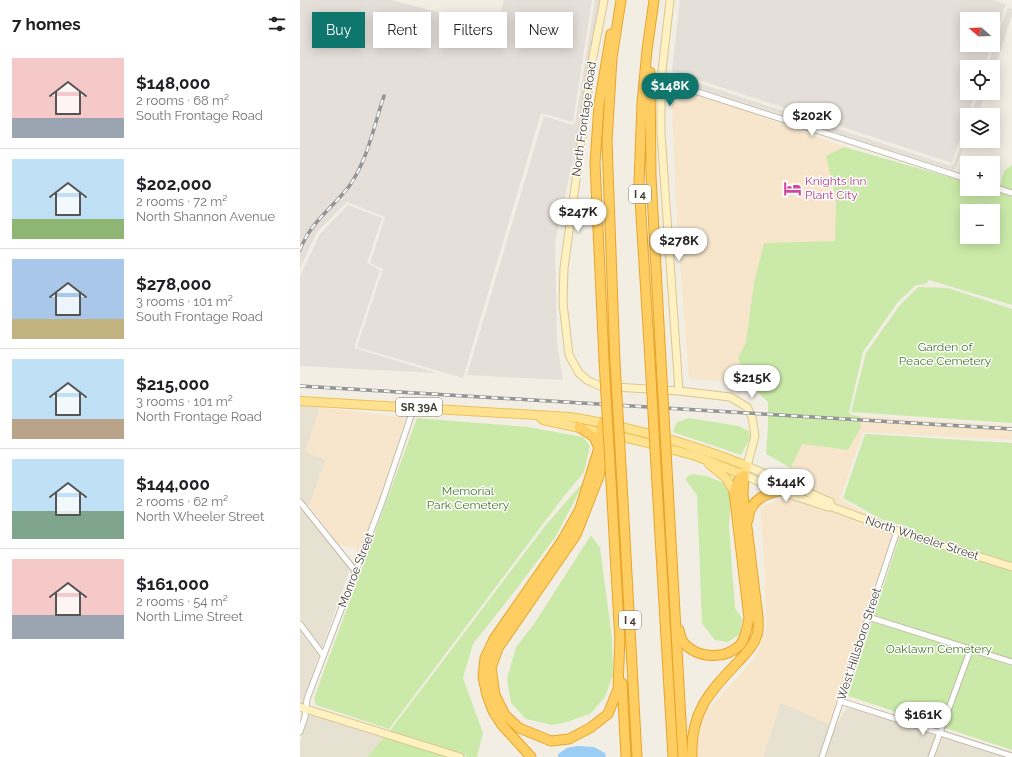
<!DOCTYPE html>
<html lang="en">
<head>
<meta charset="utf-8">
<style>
  :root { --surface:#fff; --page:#f6f6f6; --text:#202124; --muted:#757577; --line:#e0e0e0; --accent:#0f766e }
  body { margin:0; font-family:Raleway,sans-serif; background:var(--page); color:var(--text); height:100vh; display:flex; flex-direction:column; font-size:15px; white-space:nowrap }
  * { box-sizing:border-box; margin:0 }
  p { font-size:13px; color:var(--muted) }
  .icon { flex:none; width:22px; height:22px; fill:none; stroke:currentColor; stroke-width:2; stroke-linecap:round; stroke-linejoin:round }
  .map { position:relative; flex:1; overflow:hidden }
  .sheet { display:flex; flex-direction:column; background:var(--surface); width:300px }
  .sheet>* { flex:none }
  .guide { position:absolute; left:12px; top:12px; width:380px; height:36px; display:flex; gap:8px }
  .needle { width:26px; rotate:289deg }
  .buttons { position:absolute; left:660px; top:12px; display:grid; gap:8px }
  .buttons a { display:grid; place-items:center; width:40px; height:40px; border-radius:0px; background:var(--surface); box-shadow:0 2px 10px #0003; font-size:20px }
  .price { position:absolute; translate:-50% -34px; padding:0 9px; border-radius:14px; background:#fff; color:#222; font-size:13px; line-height:26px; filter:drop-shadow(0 1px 2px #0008) }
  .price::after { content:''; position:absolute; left:50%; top:24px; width:12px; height:9px; margin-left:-6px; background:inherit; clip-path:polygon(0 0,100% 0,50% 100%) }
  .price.on { background:var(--accent); color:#fff }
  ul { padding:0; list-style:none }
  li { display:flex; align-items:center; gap:12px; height:100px; padding:0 12px }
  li+li { border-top:1px solid var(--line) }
  li span { display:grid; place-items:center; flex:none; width:112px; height:80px; border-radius:0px; color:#555 }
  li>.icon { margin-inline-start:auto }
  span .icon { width:48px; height:48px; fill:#fffc; stroke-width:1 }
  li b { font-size:17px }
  h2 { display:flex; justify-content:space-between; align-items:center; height:48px; padding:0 12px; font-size:17px }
  .tag { padding:0 14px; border-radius:0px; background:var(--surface); box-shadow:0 2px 10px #0003; font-size:14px; line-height:36px }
  .tag.on { background:var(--accent); color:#fff }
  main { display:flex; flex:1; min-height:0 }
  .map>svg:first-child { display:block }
  .residential { fill:#e7e1d1 }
  .commercial { fill:#f7e6cc }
  .industrial { fill:#e5dfd9 }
  .green { fill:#cbeaa9; fill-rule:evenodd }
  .water { fill:#9bcef4 }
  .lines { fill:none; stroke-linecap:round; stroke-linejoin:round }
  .street-casing { stroke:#c2b9a8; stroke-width:7 }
  .secondary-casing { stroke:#d9c792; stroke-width:9 }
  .primary-casing { stroke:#eac25a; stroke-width:10 }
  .highway-casing { stroke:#e6a52a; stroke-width:11 }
  .street { stroke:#fff; stroke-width:5 }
  .secondary { stroke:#fff1c1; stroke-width:7 }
  .primary { stroke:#ffe290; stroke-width:8 }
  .highway { stroke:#ffce62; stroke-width:9 }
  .rail-casing { stroke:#949494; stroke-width:3.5 }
  .rail { stroke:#fff; stroke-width:2; stroke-dasharray:6; stroke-linecap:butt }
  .highway-bridge-casing { stroke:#e6a52a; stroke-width:11; stroke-linecap:butt }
  .highway-bridge { stroke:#ffce62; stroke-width:9 }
  .labels { text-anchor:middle; stroke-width:3; stroke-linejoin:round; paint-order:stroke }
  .shield { fill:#fff; stroke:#7d7870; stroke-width:1 }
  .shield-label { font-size:11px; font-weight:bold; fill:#453e33 }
  .street-label { font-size:12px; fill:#453e33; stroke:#fff }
  .hotel-label { font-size:12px; fill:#b23c85; stroke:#fff; text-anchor:start }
  .park-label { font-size:12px; fill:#427a24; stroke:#fff }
</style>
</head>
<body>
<main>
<section class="sheet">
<h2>7 homes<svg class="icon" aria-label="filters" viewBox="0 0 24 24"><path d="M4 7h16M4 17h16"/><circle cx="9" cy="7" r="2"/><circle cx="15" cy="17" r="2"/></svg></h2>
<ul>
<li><span style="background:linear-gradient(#f6c9c9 75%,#9aa5b1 0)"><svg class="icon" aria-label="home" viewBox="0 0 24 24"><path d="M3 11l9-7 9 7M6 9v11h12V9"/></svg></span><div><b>$148,000</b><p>2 rooms · 68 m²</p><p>South Frontage Road</p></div></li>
<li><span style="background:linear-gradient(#bfe0f5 75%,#8fb573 0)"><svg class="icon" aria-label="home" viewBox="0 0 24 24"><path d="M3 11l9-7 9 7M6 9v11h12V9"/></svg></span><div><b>$202,000</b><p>2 rooms · 72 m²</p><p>North Shannon Avenue</p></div></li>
<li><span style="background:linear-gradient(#a9c7e8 75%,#c2b280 0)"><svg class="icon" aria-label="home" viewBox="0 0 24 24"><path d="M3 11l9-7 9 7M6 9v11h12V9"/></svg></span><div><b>$278,000</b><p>3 rooms · 101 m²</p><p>South Frontage Road</p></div></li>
<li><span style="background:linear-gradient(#bfe0f5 75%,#b9a48a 0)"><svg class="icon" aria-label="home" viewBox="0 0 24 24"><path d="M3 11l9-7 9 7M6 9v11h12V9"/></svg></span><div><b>$215,000</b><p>3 rooms · 101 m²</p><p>North Frontage Road</p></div></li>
<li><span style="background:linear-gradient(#bfe0f5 65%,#7fa58c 0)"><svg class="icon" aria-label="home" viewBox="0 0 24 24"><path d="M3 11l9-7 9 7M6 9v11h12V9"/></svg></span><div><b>$144,000</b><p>2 rooms · 62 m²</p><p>North Wheeler Street</p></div></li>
<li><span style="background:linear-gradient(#f6c9c9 70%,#9aa5b1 0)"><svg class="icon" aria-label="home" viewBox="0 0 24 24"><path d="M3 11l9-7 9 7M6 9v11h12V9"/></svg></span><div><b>$161,000</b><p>2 rooms · 54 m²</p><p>North Lime Street</p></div></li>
</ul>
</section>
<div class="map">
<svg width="712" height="757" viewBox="0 0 712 757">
  <rect width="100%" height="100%" fill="#f3eee3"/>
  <path class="residential" d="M0,406L20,407L6,452L26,459L9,506L0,498Z
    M0,506L50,569L22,648L0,618Z
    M0,629L19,655L2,704H0Z
    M481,702L529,724L519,757H463Z
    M547,707L636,734L628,757H526L535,727Z
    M8,713L71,733L84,737L67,757H0V743Z
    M642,737L707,757H635Z"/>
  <path class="commercial" d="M371,85L447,111L544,147L526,156L536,199L535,242L464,243L454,283L446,342L438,358L447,383L389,379L377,226Z
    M20,407L106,418L79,501L55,565L52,562L57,548L39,545L9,506L26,460L5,452Z
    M560,416L712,426V440L563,432L540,499L580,521L600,528L535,504L531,499L491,482V468L502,444L548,450L561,427Z
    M488,497L527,510H533L593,532L529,724L481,703L463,757H396L395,745L400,719L454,659L466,632L464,558L460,507Z"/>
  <path class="industrial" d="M0,0H92L197,28L204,0H292L273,122L241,113L163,378L57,347L83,269L70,263L85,217L47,202L17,232L0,269Z
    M295,0H300L289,62L276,147L255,241L257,344L263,380L167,375L244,116L272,125L275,123Z
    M380,0H693L706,4L693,42V19H667V45H692L684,67H667V93H675L652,163L372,71Z
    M708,7L712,9V15L693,75V67H687Z
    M371,74L651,166L654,164L667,127V140L654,171L371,79Z
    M679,93H686L677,115H671Z
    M48,205L82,218L67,263L80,270L54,348L137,373L0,366V276L20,234Z"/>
  <path class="green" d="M544,147L667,182V189H690L712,196V305L629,280L625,284L616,285L597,303L563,352L549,412L551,415L560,416L561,427L548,450L502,444L491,468L466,454L468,426V402L447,383L438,358L446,342L454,283L464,243L535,241L536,199L526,156ZM667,211H693V237H667Z
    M712,165V190L700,186L704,171Z
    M618,287L648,288L712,309V423L551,412L566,353L600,305Z
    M117,418L228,427L283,437L290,446L284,472L261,500L89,729L16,705L14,698Z
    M388,418L439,426L449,431L450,438L441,455L373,432L376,423Z
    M565,434L712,443V750L548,696L603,526L581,519L543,498Z
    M391,474L406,476L424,483L431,493L429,527L435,608L442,618L440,634L428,642L415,640L402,624L397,495L385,479Z
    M286,479L256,536L215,591L173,644L163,678L183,733L177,757H168L89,732L245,526Z
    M291,535L300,548L312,638L313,675L305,697L290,714L267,722L253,725L226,719L211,703L207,679L216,647L234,624Z
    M84,737L150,757H67Z"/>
  <path class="water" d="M277,746L294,747L305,753L306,757H258V754L267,748Z"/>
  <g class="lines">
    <defs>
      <path id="street" d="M361,80L667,179
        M693,187L712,193
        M0,502L56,572
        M568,617L712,662
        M0,624L23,655
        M540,701L712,756
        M0,732L5,717L7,699L82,502L114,407
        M522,757L597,531
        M631,757L671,648"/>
      <path id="secondary" d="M304,0L292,62L264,268L263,303L269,355L279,373L287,380L300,386L379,391L430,397L447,407L452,417L455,436L447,466L530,502L532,507
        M370,0L361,80V133L379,391
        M444,475L479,491L528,507H532L597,531L712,567
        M0,707L160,757"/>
      <path id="primary" d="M0,401L270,417C331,427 389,443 447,466L444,475L396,456L336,440L243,420L239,416
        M409,464L426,478L434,492"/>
      <path id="highway" d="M350,72L351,175L361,361
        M304,360L295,163L299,105L311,34
        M350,360L339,183L342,103L347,50L354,0
        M315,363L307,141L312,58L321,0
        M307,436L299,476L276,535L198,648L191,668L195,695L205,715L219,728L251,741L269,739L290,728L308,714L318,689L320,637
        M299,445L302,423
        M311,482L320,642
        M322,483L337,757
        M357,485L373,757
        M368,486L383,757
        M448,520C450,501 462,495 479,491
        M379,630C380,634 381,639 383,642C397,659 425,660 440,645C446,638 447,627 449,618L434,492L440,477L443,476
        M322,683L326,757
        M231,757L202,725L193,711L187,695L183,677L185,658L194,639L262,541L280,509L299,448L294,437L279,427
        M392,757C390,713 409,692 438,662C445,654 454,646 457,635C459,630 458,622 458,617L443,495L444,475"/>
    </defs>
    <use href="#street" class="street-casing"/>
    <use href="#secondary" class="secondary-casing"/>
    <use href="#primary" class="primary-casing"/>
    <use href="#highway" class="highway-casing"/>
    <use href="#street" class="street"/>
    <use href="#secondary" class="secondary"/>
    <use href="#primary" class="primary"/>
    <use href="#highway" class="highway"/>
    <defs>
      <path id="rail" d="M0,250C10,222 34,207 50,185C68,159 74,125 84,96
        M0,386L712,429"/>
    </defs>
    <use href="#rail" class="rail-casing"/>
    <use href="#rail" class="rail"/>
    <defs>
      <path id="highway-bridge" d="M304,360L311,482
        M350,360L357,485
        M361,361L368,486
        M315,363L322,483"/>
    </defs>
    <use href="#highway-bridge" class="highway-bridge-casing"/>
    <use href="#highway-bridge" class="highway-bridge"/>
  </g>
  <defs>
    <symbol id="hotel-bare" viewBox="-9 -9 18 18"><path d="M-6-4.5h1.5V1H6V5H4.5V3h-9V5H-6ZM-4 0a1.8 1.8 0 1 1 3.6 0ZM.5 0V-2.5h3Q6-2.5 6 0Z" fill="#d1479c" stroke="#fff" stroke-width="2.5" paint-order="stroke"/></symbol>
  </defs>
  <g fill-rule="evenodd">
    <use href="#hotel-bare" x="480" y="176" width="25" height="25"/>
  </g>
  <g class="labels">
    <g class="shield">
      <rect x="329" y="185" width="22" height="18" rx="3"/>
      <rect x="96" y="398" width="46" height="18" rx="3"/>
      <rect x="319" y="611" width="22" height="18" rx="3"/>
    </g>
    <g class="shield-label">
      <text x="340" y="198">I 4</text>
      <text x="119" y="411">SR 39A</text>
      <text x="330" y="624">I 4</text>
    </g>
    <g class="street-label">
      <text transform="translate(284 119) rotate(-82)" y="4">North Frontage Road</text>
      <text transform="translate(622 538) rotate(18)" y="4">North Wheeler Street</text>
      <text transform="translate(56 570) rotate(-69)" y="4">Monroe Street</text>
      <text transform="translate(559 644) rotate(-72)" y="4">West Hillsboro Street</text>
    </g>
    <g class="hotel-label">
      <text x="505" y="185">Knights Inn<tspan x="505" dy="14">Plant City</tspan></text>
    </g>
    <g class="park-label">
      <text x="645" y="351">Garden of<tspan x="645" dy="14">Peace Cemetery</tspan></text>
      <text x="168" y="495">Memorial<tspan x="168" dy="14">Park Cemetery</tspan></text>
      <text x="639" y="653">Oaklawn Cemetery</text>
    </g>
  </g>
</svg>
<div class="buttons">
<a><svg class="needle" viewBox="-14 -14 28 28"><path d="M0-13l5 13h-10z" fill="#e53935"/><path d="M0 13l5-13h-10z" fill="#757577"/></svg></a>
<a><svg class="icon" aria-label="locate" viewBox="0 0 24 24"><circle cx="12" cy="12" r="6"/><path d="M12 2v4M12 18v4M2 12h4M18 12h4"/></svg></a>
<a><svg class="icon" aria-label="layers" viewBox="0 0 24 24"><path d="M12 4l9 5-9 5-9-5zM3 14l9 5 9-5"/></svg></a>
<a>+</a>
<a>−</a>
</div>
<b class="price on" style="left:370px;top:107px">$148K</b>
<b class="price" style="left:512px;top:137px">$202K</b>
<b class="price" style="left:278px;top:233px">$247K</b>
<b class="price" style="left:379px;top:262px">$278K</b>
<b class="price" style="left:452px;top:399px">$215K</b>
<b class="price" style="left:486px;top:503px">$144K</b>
<b class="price" style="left:623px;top:736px">$161K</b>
<div class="guide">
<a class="tag on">Buy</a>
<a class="tag">Rent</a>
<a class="tag">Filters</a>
<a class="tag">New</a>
</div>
</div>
</main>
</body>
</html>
